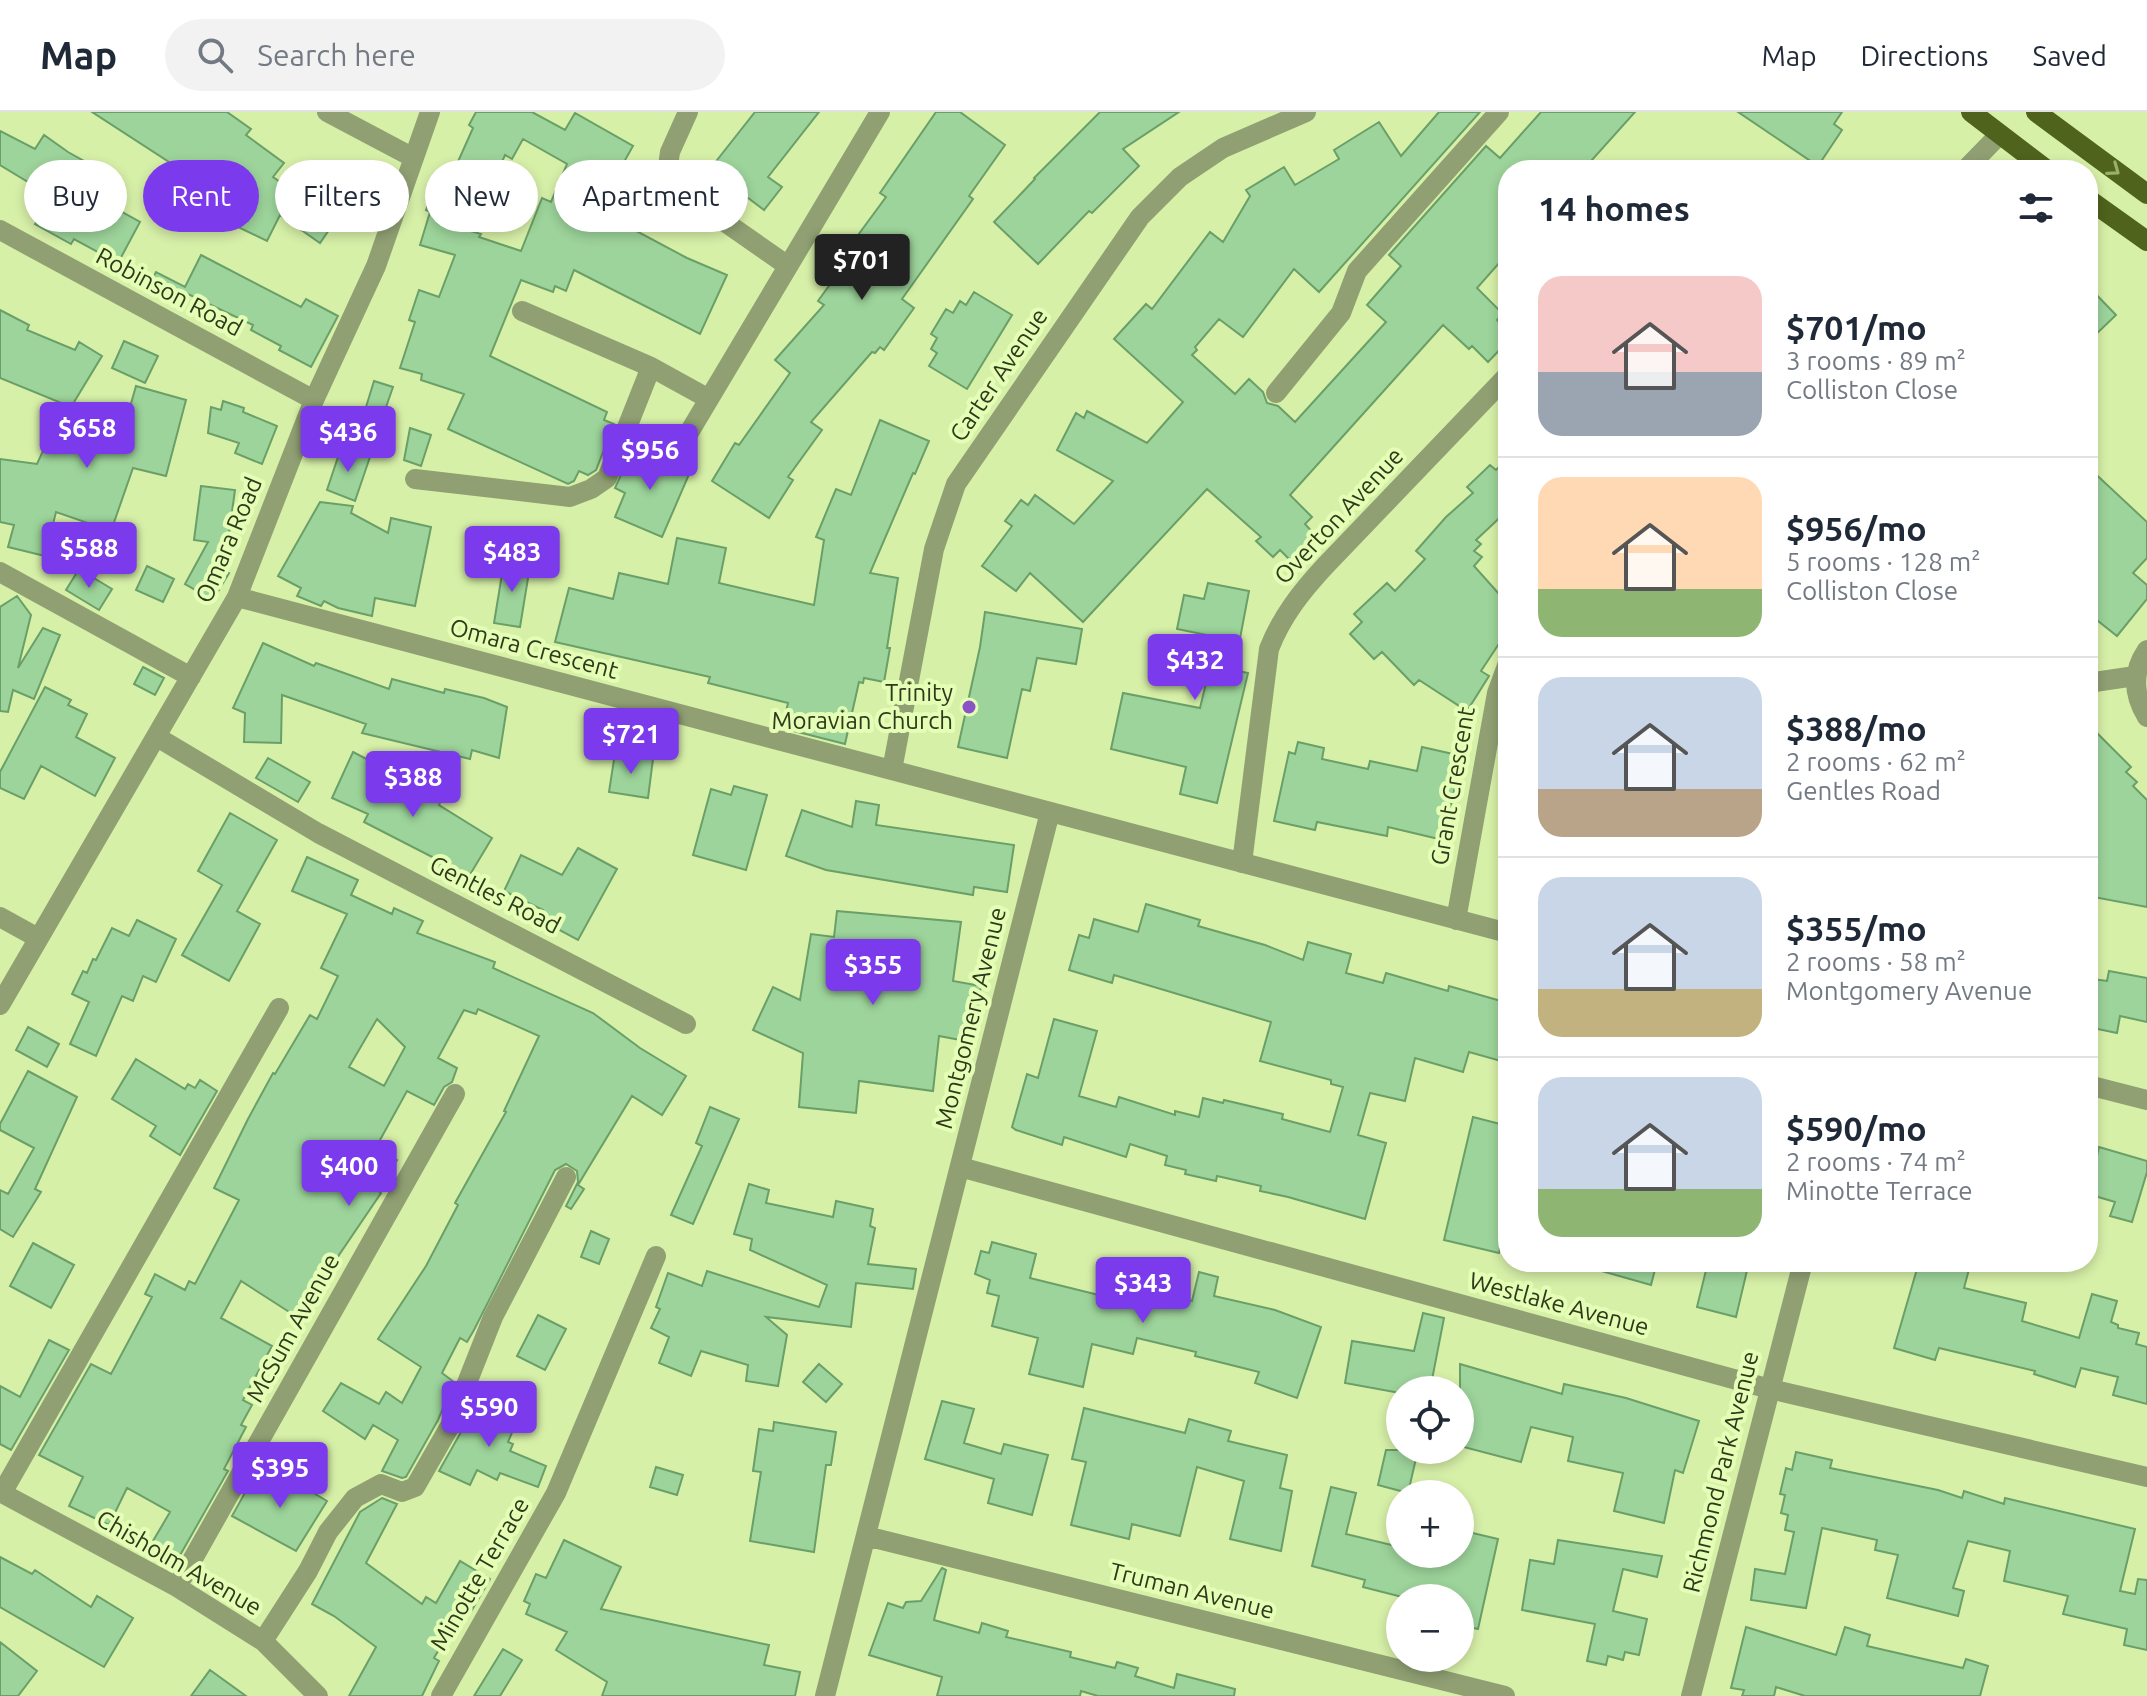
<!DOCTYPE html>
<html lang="en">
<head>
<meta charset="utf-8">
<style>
  :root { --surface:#fff; --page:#f2f2f3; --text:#1f2937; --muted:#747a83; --line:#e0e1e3; --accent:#7c3aed }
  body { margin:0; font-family:Ubuntu,sans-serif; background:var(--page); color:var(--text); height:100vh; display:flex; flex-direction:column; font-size:30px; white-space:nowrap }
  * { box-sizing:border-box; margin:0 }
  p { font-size:26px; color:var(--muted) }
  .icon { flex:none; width:44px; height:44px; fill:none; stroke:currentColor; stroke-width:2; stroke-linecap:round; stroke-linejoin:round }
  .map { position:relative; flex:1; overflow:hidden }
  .details { position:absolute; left:1498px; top:48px; width:600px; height:1112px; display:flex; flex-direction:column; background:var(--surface); border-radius:32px; box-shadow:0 4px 12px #0003 }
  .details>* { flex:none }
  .guide { position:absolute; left:24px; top:48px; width:760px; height:72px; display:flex; gap:16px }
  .buttons { position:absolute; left:1386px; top:1264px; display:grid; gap:16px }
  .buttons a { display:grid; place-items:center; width:88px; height:88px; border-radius:50%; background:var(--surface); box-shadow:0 4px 12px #0003; font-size:40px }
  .price { position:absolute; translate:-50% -68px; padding:0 18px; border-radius:8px; background:var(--accent); color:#fff; font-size:26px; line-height:52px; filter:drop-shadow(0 2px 4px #0008) }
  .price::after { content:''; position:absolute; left:50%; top:48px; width:24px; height:18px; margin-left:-12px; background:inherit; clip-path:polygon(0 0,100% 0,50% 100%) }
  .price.selected { background:#222; color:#fff }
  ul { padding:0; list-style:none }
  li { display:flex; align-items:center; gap:24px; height:200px; padding:0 40px }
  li+li { border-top:2px solid var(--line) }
  li span { display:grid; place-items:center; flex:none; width:224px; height:160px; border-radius:24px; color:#555 }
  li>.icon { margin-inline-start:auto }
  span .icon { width:96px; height:96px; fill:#fffc; stroke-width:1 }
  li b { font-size:34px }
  h2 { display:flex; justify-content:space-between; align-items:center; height:96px; padding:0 40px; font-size:34px }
  .pill { padding:0 28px; border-radius:36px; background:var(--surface); box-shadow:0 4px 12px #0003; font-size:28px; line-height:72px }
  .pill.selected { background:var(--accent); color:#fff }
  header { display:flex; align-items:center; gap:48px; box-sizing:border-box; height:112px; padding:0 40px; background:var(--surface); border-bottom:2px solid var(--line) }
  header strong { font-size:38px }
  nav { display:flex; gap:44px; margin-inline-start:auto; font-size:28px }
  .search { width:560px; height:72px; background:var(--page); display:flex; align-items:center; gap:20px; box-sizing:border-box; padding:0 28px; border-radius:44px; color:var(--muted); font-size:30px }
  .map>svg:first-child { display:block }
  .building { fill:#9dd49b; stroke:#6a9f68; stroke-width:2; fill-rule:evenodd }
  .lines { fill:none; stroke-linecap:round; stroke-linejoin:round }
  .minor { stroke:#90a073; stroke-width:20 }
  .major { stroke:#4f631c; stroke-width:20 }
  .oneway { stroke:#9ab068 }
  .poi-dot { fill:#8b51c7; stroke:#e4feb5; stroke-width:3 }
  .labels { text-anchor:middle; stroke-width:8; stroke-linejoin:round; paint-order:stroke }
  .street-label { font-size:24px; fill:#2f391c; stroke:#e4feb5 }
  .poi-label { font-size:24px; fill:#2f391c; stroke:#e4feb5; text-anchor:end }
</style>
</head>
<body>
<header>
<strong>Map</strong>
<div class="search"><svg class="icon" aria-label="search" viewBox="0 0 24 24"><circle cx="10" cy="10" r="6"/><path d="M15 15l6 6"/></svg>Search here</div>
<nav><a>Map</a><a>Directions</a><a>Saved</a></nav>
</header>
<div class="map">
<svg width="2147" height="1584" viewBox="0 0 2147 1584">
  <rect width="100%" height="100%" fill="#d7f0a8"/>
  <path class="building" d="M92,0H227L251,17L246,23L284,51L273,65L314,93L324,78L346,93L320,131L280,103L267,129L232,112L231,114L202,97L211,83L190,67L192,65Z
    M476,0H532L565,18L575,1L633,34L597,98L687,146L727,163L700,222L574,158L566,179L555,174L553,180L521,168L490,244L607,300L604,308L614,312L596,358L588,363L579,359L574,369L568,372L448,317L464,282L421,268L422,262L400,256L415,210L409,208L419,178L439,185L455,143L420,133L430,100L426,98L435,77L444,81L473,16L469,13ZM523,27L567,52L551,90L542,86L521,139L479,125L481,122L471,119L505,43L512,47Z
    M755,0H819L768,65L782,75L764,98L710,57Z
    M936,0H960L1005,33L969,84L973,87L902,187L914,196L884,238L880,235L875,241L872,240L811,310L822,318L788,365L793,368L769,406L712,369L735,331L739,333L790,261L775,248L824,193L818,189L852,142L847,138L886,85L880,81Z
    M1100,0H1179L1123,37L1139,54L1092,101L1089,99L1038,152L994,110L1035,67L1034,66Z
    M1439,0H1480L1319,180L1294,157L1243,225L1219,207L1195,235L1197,238L1192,243L1235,282L1249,267L1263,280L1267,291L1278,294L1295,310L1386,210L1367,193L1401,154L1389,143L1486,34L1500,46L1541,0H1635L1583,58H1508V141L1477,176L1503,202L1497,208L1508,219V229L1488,250L1472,234L1469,237L1443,213L1290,383L1312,405L1305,412L1316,424L1291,449L1280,438L1273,445L1256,429L1261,425L1207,377L1083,510L1030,461L1016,479L982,454L1012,414L1005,409L1021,388L1028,393L1035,383L1074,412L1113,369L1057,338L1076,301L1084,306L1087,299L1147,331L1183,290L1114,227L1146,192L1152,197L1210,120L1223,130L1250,84L1246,78L1284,55L1295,73L1339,47L1334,38L1379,10L1401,44Z
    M1738,0H1842L1834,12L1842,18L1818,54Z
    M0,19L35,37L44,23L68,40L109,63L97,86L140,110L118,151L74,127L71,132L35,112L51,84L0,53Z
    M201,143L301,195L306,187L338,204L311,255L279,238L281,234L251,218L253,213L186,181L180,194L147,178L156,160L185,175Z
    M2088,174L2116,203L2088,230Z
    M974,180L1012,203L967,277L929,254L937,241L931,237L937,226L931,222L946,197L953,201L960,189L966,193Z
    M0,198L29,213L27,218L75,238L79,230L102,244L71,295L0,266Z
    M124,229L158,244L145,271L112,256Z
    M374,269L393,275L384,301L366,295Z
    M136,274L186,288L166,364L133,356L111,419L56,400L45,444L8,435L14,413L0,410V347L37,352L60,302L115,327L122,300L128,302Z
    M223,289L244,296L243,300L277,314L262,352L235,341L239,331L208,321L211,295L221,298Z
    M880,308L929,329L915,362L913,361L870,461L898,466L887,536H890L884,570L864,566L863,571L859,570L845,632L782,616L788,591L708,571L710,565L555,530L569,476L613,487L619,461L668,472L677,426L726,436L719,471L814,493L824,428L816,425L836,377L851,383Z
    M410,316L431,323L421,354L404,348Z
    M341,336L370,345L355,389L327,378Z
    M633,336L690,360L662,425L615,405L625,381L615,376Z
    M1508,346V398L1476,428L1481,432L1474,439L1482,445L1474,454L1508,492V518L1481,559L1489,564L1467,599L1419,568L1414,573L1382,540L1374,547L1350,522L1362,510L1354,502L1387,471L1395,479L1425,447L1416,439L1446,405L1473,381L1467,375L1490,353L1496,358Z
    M2088,355L2147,410V446L2133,461L2147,473V487L2117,524L2088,501Z
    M201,374L235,378L224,458L229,461L213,488L185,472L208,430L194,428Z
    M320,390L353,394L351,401L388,421L391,406L431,415L415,494L375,486L372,504L338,496L324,489L321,494L297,484L301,476L278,464Z
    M504,450L530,454L520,515L494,511Z
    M147,454L174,467L163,490L136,478Z
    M79,457L112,477L99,498L66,478Z
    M1208,471L1249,479L1234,558L1248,561L1217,691L1180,682L1186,655L1111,637L1123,581L1200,596L1217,525L1177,517L1184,483L1204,487Z
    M17,484L31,503L18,556L43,516L60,523L34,587L13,578L8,600L0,599V495Z
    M985,500L1082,517L1076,552L1037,546L1030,579L1022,577L1007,646L958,635L980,535Z
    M263,531L314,554L316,551L389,577L392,567L444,581L445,577L484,586L507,595L499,646L472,638L470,647L362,621L366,612L282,583L281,631L244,630L245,601L233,596Z
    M143,555L164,566L155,583L134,572Z
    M45,575L71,588L68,593L87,602L76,625L115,646L95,684L41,654L24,687L0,676V660Z
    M2088,612L2131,655L2126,660L2137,670L2133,674L2147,688V795L2088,784Z
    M1298,630L1324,636L1322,647L1368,657L1370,649L1417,659L1422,635L1462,644L1443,728L1388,715L1387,724L1317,710L1315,718L1274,709L1289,640L1295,642Z
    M353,640L378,653L370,669L405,686L413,671L442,686L439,693L492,726L465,771L439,756L442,750L364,710L368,702L332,686Z
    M615,641L653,647L648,686L609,680Z
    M268,646L310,670L298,690L256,666Z
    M734,674L767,683L746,758L693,743L711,677L731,683Z
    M856,689L879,693L876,713L1014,733L1007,780L974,775L973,783L826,758L786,744L802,698L852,715Z
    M230,701L277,728L237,799L260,812L229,869L182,843L222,773L198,759Z
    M578,736L617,757L578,828L539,807L543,798L504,779L521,743L562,763Z
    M307,745L358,768L351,783L392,802L394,796L423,809L417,821L495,850L493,856L593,901L640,936L686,964L662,1003L632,984L578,1073L584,1077L571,1097L566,1094L578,1070L577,1059L566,1052L555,1058L474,1218L467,1230L460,1226L442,1261L454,1270L438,1308L406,1365L402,1366L382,1359L398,1328L373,1313L365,1327L323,1299L341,1271L379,1292L386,1280L402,1291L421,1255L378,1227L426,1154L458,1093L455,1091L506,1000L504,999L539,924L478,897L476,902L464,898L438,946L457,956L452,970L444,975L434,993L407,979L380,1028L390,1035L386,1042L397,1048L378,1078L381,1081L297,1205L241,1169L221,1206L272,1234L243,1288L252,1293L241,1313L246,1315L224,1357L228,1359L179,1445L153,1429L170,1400L127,1376L109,1413L69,1394L83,1365L39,1343L91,1252L111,1262L152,1185L145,1182L155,1162L185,1178L189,1169L195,1172L239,1088L214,1076L248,1007L273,961L275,962L310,903L317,907L338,864L321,856L347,802L292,779ZM377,907L405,935L384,974L349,955Z
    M1146,792L1200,808L1198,814L1265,833L1303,848L1308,830L1351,842L1346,861L1383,871L1386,861L1448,879L1449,874L1508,891V951L1469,940L1463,960L1415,946L1405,989L1370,981L1358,1023L1386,1031L1365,1107L1288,1085L1260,1079L1261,1074L1217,1064L1216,1069L1185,1062L1186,1058L1165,1053L1167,1044L1130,1032L1126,1045L1064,1025L1062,1033L1016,1018L1012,1015L1027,962L1038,966L1054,907L1097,919L1079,984L1116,995L1119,985L1175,1003V999L1199,1005L1203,986L1223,991L1224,988L1283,1002L1282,1007L1330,1020L1343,975L1331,972V968L1260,949L1271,910L1114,863L1112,871L1069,858L1079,823L1089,826L1094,807L1138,820Z
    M837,799L961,810L953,869L981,874L971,930L939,924L933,979L859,969L856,1001L799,995L803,941L753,918L773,875L800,888L811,822L834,825Z
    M137,808L176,827L156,870L143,864L133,889L122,884L96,944L70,932L89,890L72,882L83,859L87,861L93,847L96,848L112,816L129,824Z
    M2109,859L2147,866V910L2120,904L2117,921L2088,915V892L2093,867L2107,869Z
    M28,915L59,932L47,955L16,938Z
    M136,947L185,977L188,972L195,976L200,968L217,979L180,1043L150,1024L156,1014L112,987Z
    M28,959L77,985L35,1077L41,1080L13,1125L0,1117V1078L8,1082L34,1036L0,1018V1012Z
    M710,995L739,1007L693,1112L671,1103L702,1034L696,1031Z
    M1473,1005L1508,1014V1101L1499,1141L1444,1128Z
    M2099,1035L2147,1049V1060L2132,1110L2110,1104L2115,1090L2088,1082Z
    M749,1072L769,1078L766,1091L833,1105L836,1089L873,1097L870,1114L875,1116L868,1152L916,1157L913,1177L856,1171L851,1215L766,1205L787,1223L778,1274L746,1269L748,1253L701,1239L691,1264L659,1251L669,1225L651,1216L660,1197L656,1195L668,1161L702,1174L707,1159L819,1195L827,1173L750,1138L752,1127L734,1122Z
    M591,1119L609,1127L599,1152L581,1145Z
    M992,1130L1036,1142L1030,1166L1119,1188L1121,1181L1145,1186L1147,1177L1192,1189L1199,1160L1218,1165L1214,1184L1275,1198L1321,1215L1297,1286L1255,1271L1259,1260L1195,1244L1196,1240L1137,1226L1133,1242L1092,1232L1083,1275L1029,1262L1038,1226L992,1214L999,1184L987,1181L990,1168L975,1162L981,1139L989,1141Z
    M33,1131L74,1153L51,1196L10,1174Z
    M1592,1150H1657L1651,1173L1591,1156Z
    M1708,1150H1749L1736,1205L1697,1195Z
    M1919,1150H1971L1964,1176L2026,1191L2022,1209L2079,1226L2092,1182L2117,1189L2111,1210L2118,1213V1216L2139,1221L2136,1232L2147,1235V1292L2113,1283L2118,1265L2081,1256L2075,1275L2034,1262L2035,1259L1939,1236L1935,1248L1894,1236Z
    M1423,1201L1444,1206L1430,1278H1400V1281L1345,1271L1352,1229L1414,1239Z
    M538,1203L566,1217L545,1258L517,1244Z
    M49,1228L69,1238L11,1338L0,1332V1274L20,1285Z
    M819,1252L842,1272L826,1290L803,1270Z
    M1460,1252L1562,1282L1564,1272L1626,1286L1699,1309L1683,1361L1675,1358L1664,1411L1614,1399L1623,1361L1568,1349L1573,1325L1531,1315L1521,1350L1460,1334Z
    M477,1281L497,1290L492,1301L516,1311L508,1330L513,1332L510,1339L546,1354L538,1375L500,1361L497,1368L477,1358L470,1373L439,1359L461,1320Z
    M942,1289L974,1297L964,1331L1001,1342L1004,1332L1048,1343L1032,1403L988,1391L994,1367L925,1347Z
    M1084,1296L1185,1321L1189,1307L1231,1319L1228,1329L1287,1343L1280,1376L1292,1379L1281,1439L1230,1427L1244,1369L1197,1355L1180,1424L1132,1412L1129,1427L1071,1413L1086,1350L1072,1347Z
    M774,1310L836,1320L831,1353H826L814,1440L750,1429L761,1360L753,1359L759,1317L773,1319Z
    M1386,1338H1418L1408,1381L1378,1373Z
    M1796,1340L1832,1348L1830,1356L1938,1378L1962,1386L1964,1379L2004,1392L2005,1386L2135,1417L2120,1479L2135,1482L2138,1467L2147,1468V1538L2124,1533L2127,1517L2063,1502L2068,1484L2004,1469L2010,1439L1968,1429L1953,1476L1964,1479L1958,1504L1887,1486L1898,1443L1875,1438L1877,1428L1822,1416L1806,1496L1751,1488L1755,1457L1785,1462L1794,1420L1785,1418L1788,1403L1781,1401L1785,1383L1780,1382L1786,1356L1792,1358Z
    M656,1355L683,1363L677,1383L650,1375Z
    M275,1358L327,1389L296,1439L232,1404L251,1370L264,1377Z
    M1331,1375L1356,1381L1346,1422L1400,1435V1442H1460V1418L1498,1427L1478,1517L1460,1513V1486H1406L1363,1475L1365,1468L1312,1454Z
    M382,1386L397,1392L366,1451L422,1492L426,1485L436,1491L460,1449L490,1467L472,1498L464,1494L434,1546L439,1549L422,1584H349L376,1535L334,1504L312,1492L360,1400Z
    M564,1428L621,1455L601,1497L769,1533L764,1553L800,1560L795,1584H602L607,1570L556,1538L567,1520L526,1502L530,1492L524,1489L536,1462L546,1466Z
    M1558,1428L1662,1444L1657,1465L1623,1457L1613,1499L1647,1507L1639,1543L1625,1540L1623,1548L1608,1544L1606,1553L1587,1549L1595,1512L1522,1498L1530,1448L1554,1452Z
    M0,1445L32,1462L35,1458L91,1495L97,1484L133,1506L104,1555L0,1495Z
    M942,1456L946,1458L934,1508L979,1521L982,1511L1008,1519L1006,1525L1071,1540L1070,1545L1115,1556L1117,1550L1138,1556L1135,1564L1174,1576L1177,1562L1235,1577L1234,1584H1098L1081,1579L1080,1584H937L942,1565L869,1543L888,1491L903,1496L906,1490L921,1489Z
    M1746,1515L1836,1543L1845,1515L1870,1523L1867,1534L1963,1556L1966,1547L1988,1554L1980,1584H1805L1776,1575L1774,1584H1742L1744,1578L1731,1576Z
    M0,1530L37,1559L18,1584H0Z
    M503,1537L522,1548L500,1584H474Z
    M210,1558L246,1584H191Z"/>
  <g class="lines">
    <path class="minor" d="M327,0L412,45
      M688,0L670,40L668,54L679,78L788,154
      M1965,58L1999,23
      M0,118L314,288
      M522,199L651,255L709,287
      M1276,281L1341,201L1357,159L1499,0
      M681,334L880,0
      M415,367L570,385L591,377L607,366L651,255
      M0,460L191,565
      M237,485L1508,821
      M2147,538C2132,560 2133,582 2147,605
      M2088,571L2135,564
      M157,625L318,721L686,912
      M892,658L934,437L956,372L1140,105L1180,65L1223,36L1306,0
      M1242,751L1269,537C1282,504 1301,480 1325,454L1508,263
      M0,805L38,826
      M1456,808L1497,581L1508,551
      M0,893L237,485L314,288L376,154L430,0
      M2088,973L2147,988
      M960,1055L1770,1277L2147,1365
      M0,1380L177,1475L263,1529L318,1584
      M2,1381L279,896
      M866,1424L1505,1584
      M177,1475L455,982
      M263,1529L308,1459L328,1420L355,1386L381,1372L402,1380L415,1375L450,1314L493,1205L566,1065
      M441,1584L556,1381L656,1144
      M825,1584L1050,700
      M1691,1584L1803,1150"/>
    <path class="major" d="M1971,0L2047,58
      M2036,0L2147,82
      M2088,87L2147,129"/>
  </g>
  <defs><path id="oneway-chevron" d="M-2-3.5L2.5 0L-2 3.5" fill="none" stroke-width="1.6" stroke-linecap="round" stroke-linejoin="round" transform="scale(2)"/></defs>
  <use class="oneway" href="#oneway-chevron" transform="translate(2114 58) rotate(36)"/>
  <circle class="poi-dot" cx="969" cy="595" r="8"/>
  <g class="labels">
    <g class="street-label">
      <text transform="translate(169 180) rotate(28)" y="8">Robinson Road</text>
      <text transform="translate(999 263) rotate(-56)" y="8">Carter Avenue</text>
      <text transform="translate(1339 404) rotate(-47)" y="8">Overton Avenue</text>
      <text transform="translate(229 428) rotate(-67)" y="8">Omara Road</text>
      <text transform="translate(534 537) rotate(15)" y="8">Omara Crescent</text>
      <text transform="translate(1453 674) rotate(-80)" y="8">Grant Crescent</text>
      <text transform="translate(495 783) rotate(27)" y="8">Gentles Road</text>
      <text transform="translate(971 906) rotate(-76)" y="8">Montgomery Avenue</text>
      <text transform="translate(1559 1192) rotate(15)" y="8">Westlake Avenue</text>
      <text transform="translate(293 1216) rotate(-61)" y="8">McSum Avenue</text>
      <text transform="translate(1721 1360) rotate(-76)" y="8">Richmond Park Avenue</text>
      <text transform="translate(179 1451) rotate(30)" y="8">Chisholm Avenue</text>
      <text transform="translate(480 1462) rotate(-60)" y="8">Minotte Terrace</text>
      <text transform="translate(1192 1479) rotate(14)" y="8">Truman Avenue</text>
    </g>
    <g class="poi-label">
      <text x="953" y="589">Trinity<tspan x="953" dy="28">Moravian Church</tspan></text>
    </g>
  </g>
</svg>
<div class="buttons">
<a><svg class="icon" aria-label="locate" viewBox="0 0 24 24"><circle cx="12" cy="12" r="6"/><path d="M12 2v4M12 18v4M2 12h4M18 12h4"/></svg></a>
<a>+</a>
<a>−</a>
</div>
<b class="price selected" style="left:862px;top:190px">$701</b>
<b class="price" style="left:87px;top:358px">$658</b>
<b class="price" style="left:348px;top:362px">$436</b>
<b class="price" style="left:650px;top:380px">$956</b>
<b class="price" style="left:89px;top:478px">$588</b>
<b class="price" style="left:512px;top:482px">$483</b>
<b class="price" style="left:1195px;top:590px">$432</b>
<b class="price" style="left:631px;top:664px">$721</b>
<b class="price" style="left:413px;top:707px">$388</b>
<b class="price" style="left:873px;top:895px">$355</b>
<b class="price" style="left:349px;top:1096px">$400</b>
<b class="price" style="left:1143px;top:1213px">$343</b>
<b class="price" style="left:489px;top:1337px">$590</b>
<b class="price" style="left:280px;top:1398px">$395</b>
<div class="guide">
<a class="pill">Buy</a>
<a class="pill selected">Rent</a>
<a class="pill">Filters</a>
<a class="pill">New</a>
<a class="pill">Apartment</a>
</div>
<section class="details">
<h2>14 homes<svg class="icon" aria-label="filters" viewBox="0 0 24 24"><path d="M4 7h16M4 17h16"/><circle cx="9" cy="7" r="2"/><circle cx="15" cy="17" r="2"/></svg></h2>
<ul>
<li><span style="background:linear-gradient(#f6c9c9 60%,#9aa5b1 0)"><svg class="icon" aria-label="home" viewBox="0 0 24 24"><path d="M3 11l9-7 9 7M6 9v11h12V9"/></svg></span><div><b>$701/mo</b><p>3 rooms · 89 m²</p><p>Colliston Close</p></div></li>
<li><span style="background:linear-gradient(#ffd9b3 70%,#8fb573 0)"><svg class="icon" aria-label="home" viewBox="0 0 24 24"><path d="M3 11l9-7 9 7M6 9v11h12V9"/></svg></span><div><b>$956/mo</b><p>5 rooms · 128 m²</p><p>Colliston Close</p></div></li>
<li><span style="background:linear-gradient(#c9d6e8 70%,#b9a48a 0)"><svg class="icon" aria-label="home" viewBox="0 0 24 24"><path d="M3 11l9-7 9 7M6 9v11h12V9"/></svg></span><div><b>$388/mo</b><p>2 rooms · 62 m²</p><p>Gentles Road</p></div></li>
<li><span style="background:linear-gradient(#c9d6e8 70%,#c2b280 0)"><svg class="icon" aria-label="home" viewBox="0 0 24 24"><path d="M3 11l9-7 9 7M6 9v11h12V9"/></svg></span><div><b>$355/mo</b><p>2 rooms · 58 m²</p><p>Montgomery Avenue</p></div></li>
<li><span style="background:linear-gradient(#c9d6e8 70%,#8fb573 0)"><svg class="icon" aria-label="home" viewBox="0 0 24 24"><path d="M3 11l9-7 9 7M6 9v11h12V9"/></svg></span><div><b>$590/mo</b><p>2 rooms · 74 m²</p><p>Minotte Terrace</p></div></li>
</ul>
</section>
</div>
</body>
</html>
